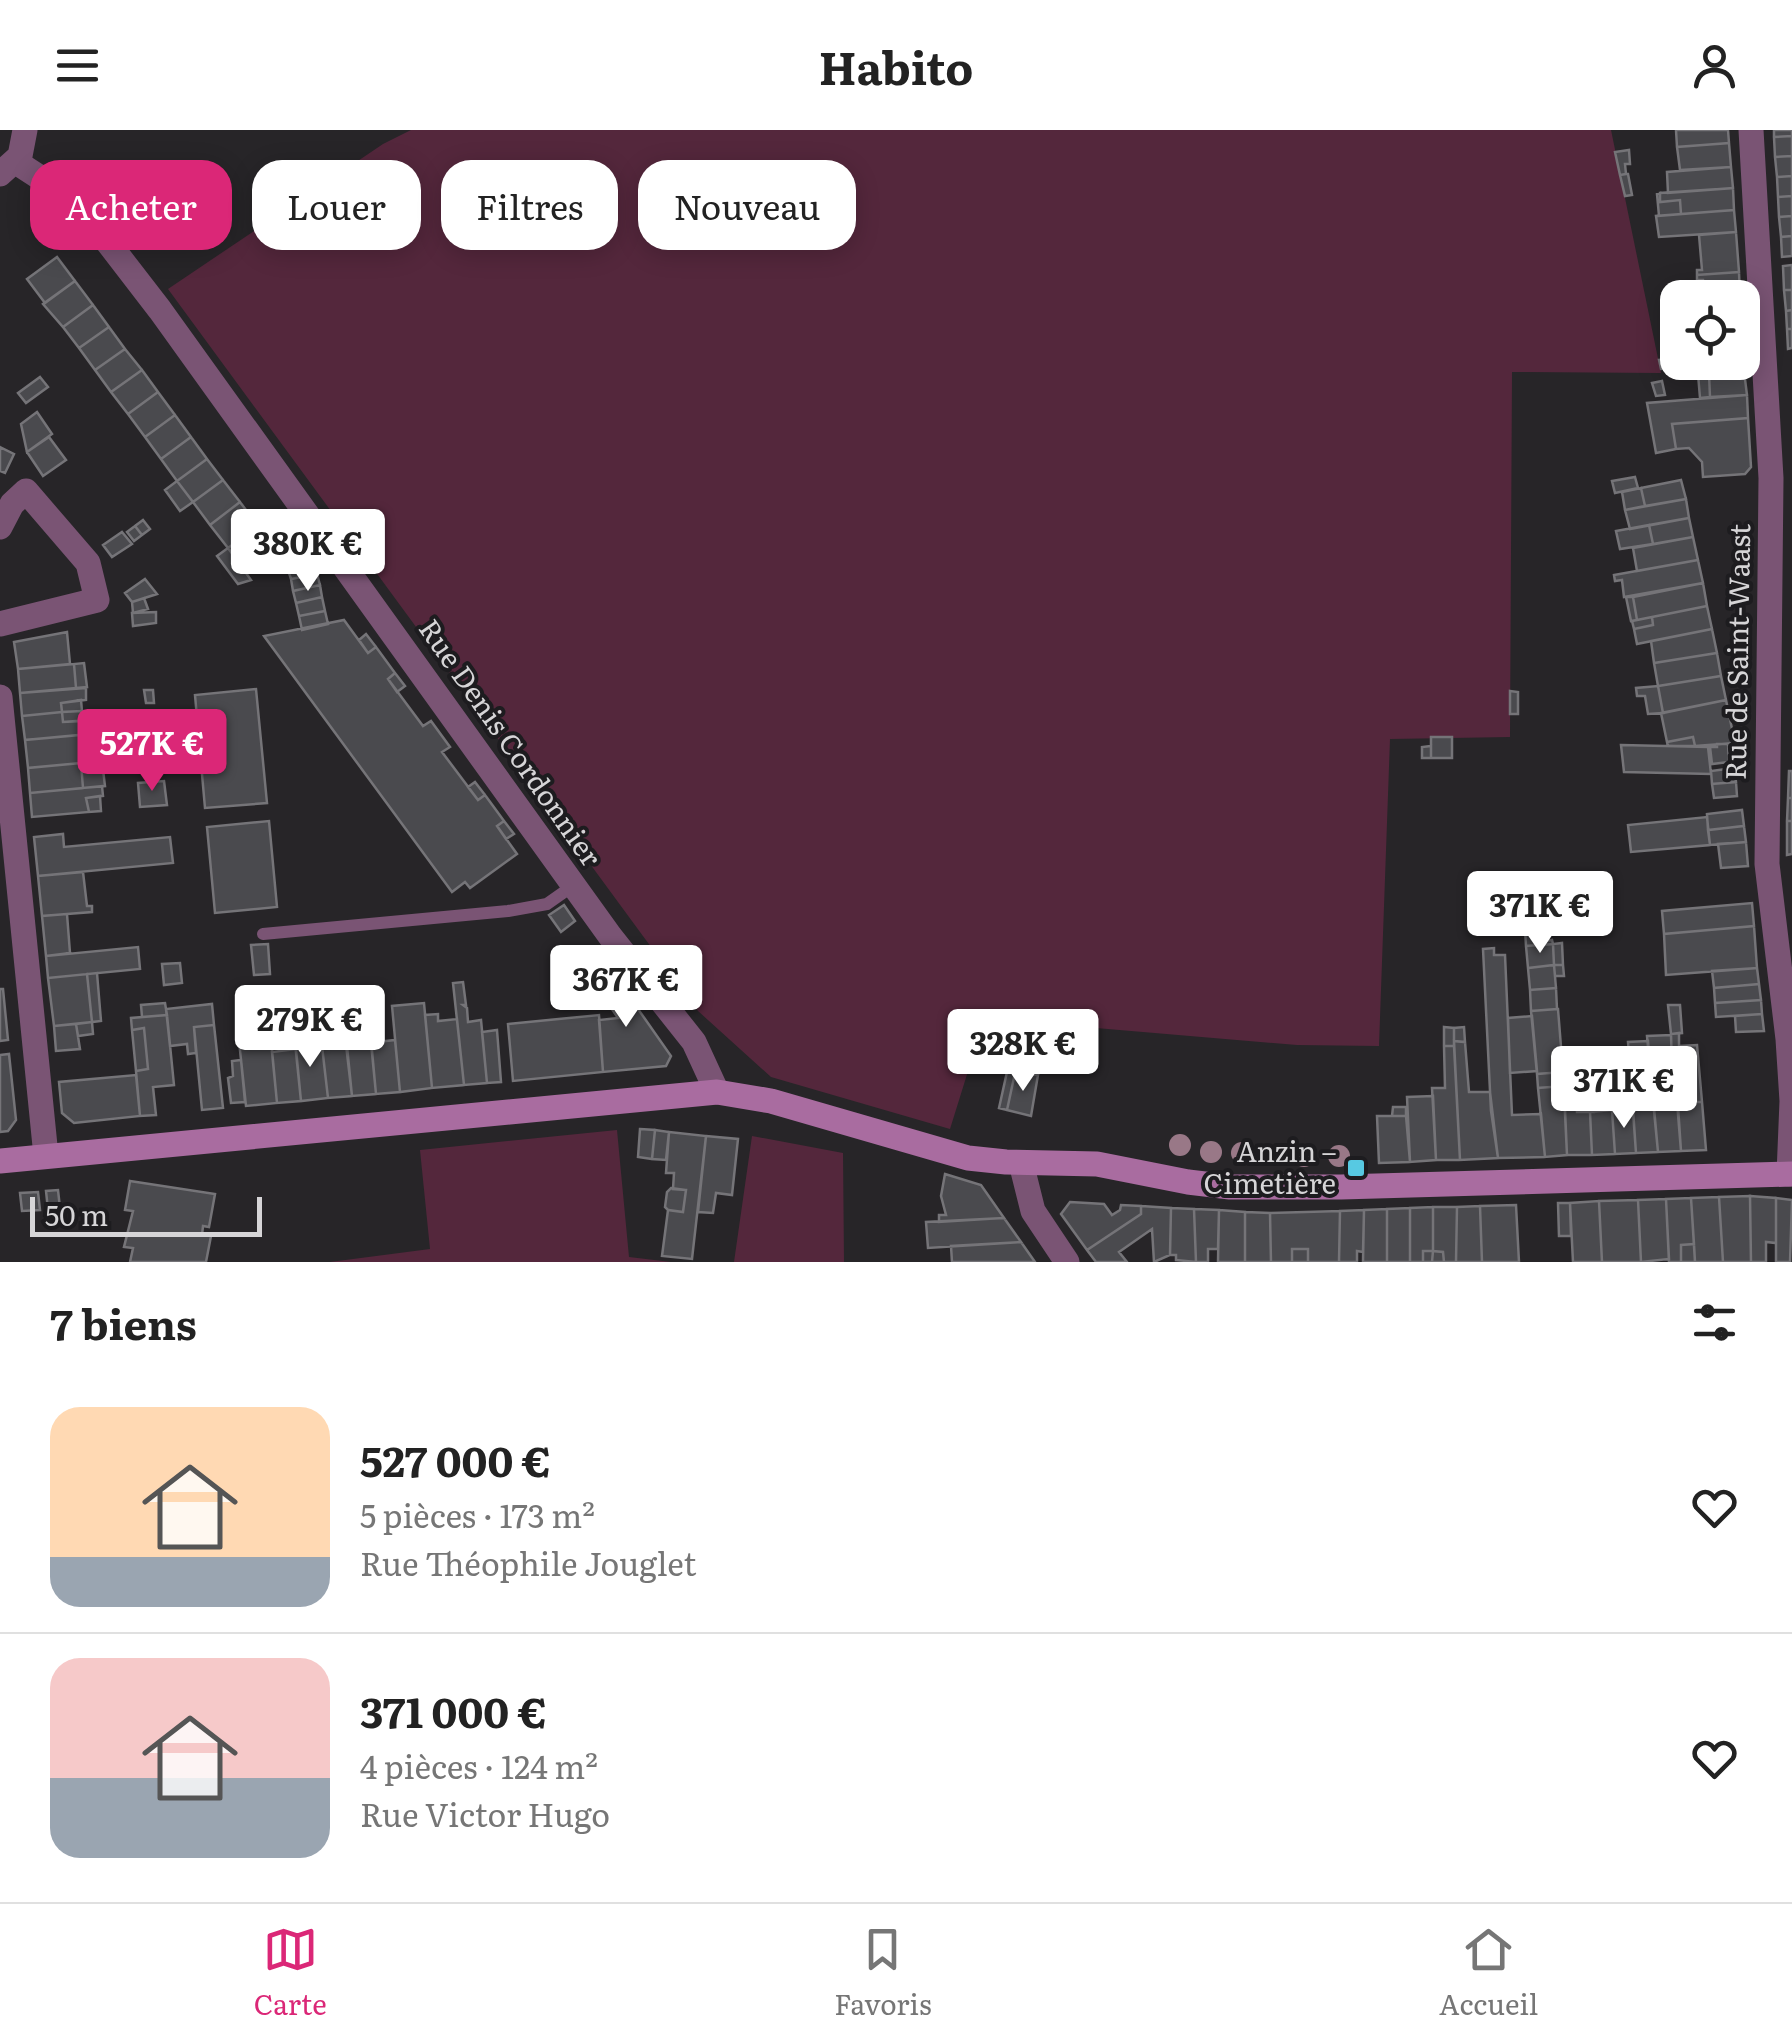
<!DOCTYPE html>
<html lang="fr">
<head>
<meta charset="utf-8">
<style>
  :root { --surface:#fff; --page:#f6f6f6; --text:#222; --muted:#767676; --line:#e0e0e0; --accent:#db2777 }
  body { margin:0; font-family:Literata,serif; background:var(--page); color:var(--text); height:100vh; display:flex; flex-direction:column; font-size:38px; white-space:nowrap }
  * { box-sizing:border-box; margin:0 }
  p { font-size:32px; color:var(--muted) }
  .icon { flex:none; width:55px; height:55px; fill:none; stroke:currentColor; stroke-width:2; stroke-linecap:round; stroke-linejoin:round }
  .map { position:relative; height:1132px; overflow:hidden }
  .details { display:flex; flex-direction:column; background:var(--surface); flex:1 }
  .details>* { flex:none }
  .top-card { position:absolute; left:30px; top:30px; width:1000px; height:90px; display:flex; gap:20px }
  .fabs { position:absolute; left:1660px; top:150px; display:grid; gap:20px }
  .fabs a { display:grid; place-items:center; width:100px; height:100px; border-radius:20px; background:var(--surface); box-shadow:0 5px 25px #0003; font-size:50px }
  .scale { position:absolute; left:30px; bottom:25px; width:232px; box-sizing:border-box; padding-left:10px; border:5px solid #d6d5d7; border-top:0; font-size:28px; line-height:35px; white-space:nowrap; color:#d6d5d7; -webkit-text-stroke:8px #1d1c1f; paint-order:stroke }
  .price { position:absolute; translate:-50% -85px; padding:0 22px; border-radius:10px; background:#fff; color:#222; font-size:32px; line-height:65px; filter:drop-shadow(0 2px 5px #0008) }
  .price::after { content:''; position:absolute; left:50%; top:60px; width:30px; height:22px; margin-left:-15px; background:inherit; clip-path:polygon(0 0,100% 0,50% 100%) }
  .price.selected { background:var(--accent); color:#fff }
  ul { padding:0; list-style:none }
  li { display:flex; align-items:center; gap:30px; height:250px; padding:0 50px }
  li+li { border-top:2px solid var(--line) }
  li span { display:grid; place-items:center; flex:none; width:280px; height:200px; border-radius:30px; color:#555 }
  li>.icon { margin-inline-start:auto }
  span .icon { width:120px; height:120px; fill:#fffc; stroke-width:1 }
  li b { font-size:42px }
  h2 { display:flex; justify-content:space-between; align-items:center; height:120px; padding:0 50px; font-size:42px }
  .pill { padding:0 35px; border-radius:30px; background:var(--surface); box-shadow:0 5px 25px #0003; font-size:35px; line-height:90px }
  .pill.selected { background:var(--accent); color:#fff }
  header { display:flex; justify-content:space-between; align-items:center; height:130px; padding:0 50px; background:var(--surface); font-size:45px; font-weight:700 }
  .tabs { display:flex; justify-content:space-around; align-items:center; height:140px; border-top:2px solid var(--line); background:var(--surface); font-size:28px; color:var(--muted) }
  .tabs a { display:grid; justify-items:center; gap:5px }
  .tabs .selected { color:var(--accent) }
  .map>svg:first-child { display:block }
  .green { fill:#54273c }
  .building { fill:#4a4a4e; stroke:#757478; stroke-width:2.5 }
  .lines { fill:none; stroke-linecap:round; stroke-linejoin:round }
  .lane { stroke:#7a5474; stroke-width:12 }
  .street { stroke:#7a5474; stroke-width:25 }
  .secondary { stroke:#a96ca0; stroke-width:25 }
  .tree { fill:#997887 }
  .poi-dot { fill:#57c9e2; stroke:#1d1c1f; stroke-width:4 }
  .labels { text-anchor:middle; stroke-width:8; stroke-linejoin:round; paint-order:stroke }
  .street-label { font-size:28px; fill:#d6d5d7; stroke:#1d1c1f }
  .poi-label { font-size:28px; fill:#d6d5d7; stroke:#1d1c1f; text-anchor:end }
</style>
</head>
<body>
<header><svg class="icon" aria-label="menu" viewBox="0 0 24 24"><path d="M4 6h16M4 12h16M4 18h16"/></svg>Habito<svg class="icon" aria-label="person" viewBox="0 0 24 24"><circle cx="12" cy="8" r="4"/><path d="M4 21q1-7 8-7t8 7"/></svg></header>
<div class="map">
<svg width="1792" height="1132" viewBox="0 0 1792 1132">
  <rect width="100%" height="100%" fill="#272528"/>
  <path class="green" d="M411,0H1611L1661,243L1512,242L1510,607L1390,609L1379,916L1297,915L1049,894L1038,945L969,938L950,999L771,947L698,881L168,159L383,14Z
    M617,1000L629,1127L671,1132H330L430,1119L420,1020Z
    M752,1006L843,1023L844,1132H734Z"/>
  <path class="building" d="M1676,0H1728L1729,13L1677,17Z
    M1774,0H1792V6L1774,7Z
    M1792,6V26L1775,27L1774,7Z
    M1729,13L1731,37L1680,40L1677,17Z
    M1629,20L1630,34H1625L1626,44L1620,45L1615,22Z
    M1792,26V46L1777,47L1775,27Z
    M1731,37L1733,58L1668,63L1667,42Z
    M1626,44H1628L1632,65L1625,66L1620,45Z
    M1792,46V66L1778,67L1777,47Z
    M1733,58L1734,80L1681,84L1680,70L1660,72V63Z
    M1660,63V72L1680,70L1681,84L1659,86L1657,64Z
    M1792,66V86L1779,87L1778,67Z
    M1734,80L1736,102L1659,107L1656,86Z
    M1792,86V106L1781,107L1779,87Z
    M1736,102L1739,142L1697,145V140H1702L1699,105Z
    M1792,106V126L1782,127L1781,107Z
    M57,127L75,151L45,173L27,149Z
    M1792,135V160H1784L1783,136Z
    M1739,142L1740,168H1704L1703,150H1697V145Z
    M75,151L93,175L63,197L43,174Z
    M1784,160H1792V180L1786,181Z
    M93,175L109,197L79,218L63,197Z
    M1792,180V199H1787L1786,181Z
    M109,197L125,219L95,240L79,218Z
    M1787,199H1792V218L1788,219Z
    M125,219L142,240L111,262L95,240Z
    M1742,225L1747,265L1710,267L1709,244H1698V232H1742Z
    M1673,229V238L1661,239L1659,230Z
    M142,240L158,262L128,284L111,262Z
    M1698,244H1709L1710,267L1700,268Z
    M40,247L48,257L26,273L18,263Z
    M1662,251L1665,265L1656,266L1652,253Z
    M158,262L175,285L145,307L128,284Z
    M1747,265L1748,288L1672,294L1676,319L1656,323L1647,273Z
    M37,282L52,304L27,322L21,294Z
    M175,285L191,307L161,329L145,307Z
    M1748,288L1751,337L1745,344L1703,347L1702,332L1689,318L1676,319L1672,294Z
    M49,307L66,330L43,346L27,322Z
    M191,307L207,329L177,351L161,329Z
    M0,317L14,324L5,343L0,341Z
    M207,329L223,350L193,372L177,351Z
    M1635,347L1638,358L1615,363L1612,351Z
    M223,350L240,372L210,395L193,372Z
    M1681,350L1686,369L1645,376L1641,358Z
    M177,351L193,372L180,381L165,360Z
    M1641,358L1645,376L1625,380L1622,362Z
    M1686,369L1689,388L1630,399L1625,380Z
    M240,372L258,396L228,418L210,395Z
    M1689,388L1693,407L1653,414L1649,395Z
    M143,390L150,399L142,405L135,396Z
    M1649,395L1653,414L1620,419L1616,401Z
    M135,396L142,405L134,411L127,402Z
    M258,396L276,421L246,443L228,418Z
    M122,402L132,414L112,427L103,415Z
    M1693,407L1698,430L1637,441L1633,418Z
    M228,418L246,443L251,450L238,454L217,426Z
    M303,423L306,436L279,442L276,430Z
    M1698,430L1703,453L1624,467L1622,450L1615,451L1614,445Z
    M315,434L317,444L291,449L288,440Z
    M317,444L320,455L293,461L291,449Z
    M145,449L157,464L132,472L125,463Z
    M1703,453L1707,476L1637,490L1633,467Z
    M320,455L322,467L296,473L293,461Z
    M322,467L325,481L299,486L296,473Z
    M1626,467H1633L1637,490L1631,491Z
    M144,468L148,479L133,483L132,472Z
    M1707,476L1712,499L1637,514L1634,499L1653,495L1652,487Z
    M325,481L328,494L302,500L299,486Z
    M156,482V493L133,496L132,483Z
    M1652,487L1653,495L1634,499L1632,491Z
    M344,490L368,523L376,517L395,543L388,549L423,596L431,591L450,617L442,622L478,670L485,665L504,691L497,696L517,724L470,758L465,752L452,762L264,506Z
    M1712,499L1717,523L1654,533L1651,511Z
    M67,502L70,534L18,539L14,512Z
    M366,504L376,517L368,523L359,510Z
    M1717,523L1721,546L1658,556L1654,533Z
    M84,533L87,557L76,558L74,534Z
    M74,534L76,558L20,563L18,539Z
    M395,543L405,556L397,562L388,549Z
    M1721,546L1726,570L1663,583L1658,556Z
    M1658,556L1663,583L1648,584L1645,566H1637L1636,558Z
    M86,558V570L61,573L62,582L22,586L20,563Z
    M256,559L267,673L205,678L195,565Z
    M144,560H153L154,573H146Z
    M1510,561L1518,562V584H1510Z
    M81,570L82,581L62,582L61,573Z
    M1726,570L1735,613L1695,616L1693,607L1667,612L1661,583Z
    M82,581L83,591L63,592L62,582Z
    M62,582L63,592L88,590L89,604L25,610L22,586Z
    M160,598L162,625L148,626L145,599Z
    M100,603L101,615L92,617L91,604Z
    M91,604L92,617L101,615L102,631L28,638L25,610Z
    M1431,607H1452V628H1431Z
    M1693,607L1695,616H1668L1667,612Z
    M1717,614H1728L1729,632L1712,634L1710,617H1717Z
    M1621,615L1708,617L1711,644L1624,642Z
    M1431,616V628H1422V617Z
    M102,631L105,656L83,658L81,633Z
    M81,633L83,658L30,663L28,638Z
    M1734,638L1736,652L1712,654L1711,641Z
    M1789,641H1792V668H1788Z
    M164,651L167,675L140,677L138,653Z
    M475,652L485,665L478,670L468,657Z
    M1736,652L1737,666L1714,668L1712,654Z
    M102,656L103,666L86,668L89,682L32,687L30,663Z
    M100,666L101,681L89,682L86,668Z
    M1788,668H1792V691H1787Z
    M1742,680L1744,696L1708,700L1707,684Z
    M1707,687L1710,715L1631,722L1628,695Z
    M269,691L277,777L215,783L207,697Z
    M504,691L514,704L506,709L497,696Z
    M1787,691H1792V724L1787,725Z
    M1744,696L1746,712L1710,715L1708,700Z
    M63,704L64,717L170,707L173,733L38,746L34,707Z
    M1746,712L1748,736L1721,738L1718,714Z
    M83,742L87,776H92V782L42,786L38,746Z
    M1752,773L1754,796L1664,804L1662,781Z
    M564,775L575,791L561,802L549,785Z
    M67,784L70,823L46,826L42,786Z
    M1754,796L1757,838L1666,845L1664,804Z
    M1544,798L1545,811L1552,810L1553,814L1526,816L1525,799Z
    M1562,813L1563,835H1554L1553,814Z
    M268,814L270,844L254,845L251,815Z
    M1553,814L1554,835L1528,838L1526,816Z
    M138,817L140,839L48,848L46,826Z
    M1494,818V825H1505L1512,985L1541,984L1545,1027L1498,1028L1491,981L1483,819Z
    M605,832L671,926L666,936L603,942L599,890L618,888L588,844Z
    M180,833L182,853L164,855L162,834Z
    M1554,835H1563L1564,846H1555Z
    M1554,835L1556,858L1530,860L1528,838Z
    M1757,838L1759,854L1714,858L1712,841Z
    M97,843L101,891L92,892L87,844Z
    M87,844L92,892L54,896L48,848Z
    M463,852L466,875H463L467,878L468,892L481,890L487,953L464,955L453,853Z
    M1759,854L1761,870L1715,873L1714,858Z
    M1556,858L1557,879L1531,881L1530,860Z
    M0,859H3L8,910L0,911Z
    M1761,870L1762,884L1716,887L1715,873Z
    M165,873L167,885L142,887L141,875Z
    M424,873L432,958L400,962L392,876Z
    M212,874L214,895L194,897L196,923L188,924L187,914L170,916L166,879Z
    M1668,875H1680L1682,903L1671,904Z
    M1558,879L1563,942L1537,944L1531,881Z
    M438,884V891L457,889L464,955L432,958L425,885Z
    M1762,884L1764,901L1736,902L1735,886Z
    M167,885L174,955L153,957L156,985L140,986L136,941L148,939L144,898L132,900L131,888Z
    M599,885L603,942L513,951L508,894Z
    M380,886L382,902L376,903L377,912L395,910L400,962L376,964L369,888Z
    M1532,886L1537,941L1510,943L1508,888Z
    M268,888L270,899L238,902L237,891Z
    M92,892L93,904L78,906L76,894Z
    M76,894L80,919L56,921L54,896Z
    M1034,894L1048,896L1043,924L1027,920Z
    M214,895L223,978L202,980L194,897Z
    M345,896L352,966L328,968L320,899Z
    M1444,897L1454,898V916H1444Z
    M1464,897L1465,912L1454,911V898Z
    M144,898L148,939L136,941L132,900Z
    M270,899L277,973L246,976L238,902Z
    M497,900L501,952L487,953L482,902Z
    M305,902L307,917L322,916L328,968L301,971L294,903Z
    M1679,903V916L1697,915L1702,972H1673L1671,904Z
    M1671,905L1673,972L1678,976H1666L1663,939L1650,940L1647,906Z
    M1454,911L1465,912L1469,962H1490L1498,1028L1460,1030Z
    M1648,911L1658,1022L1636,1023L1628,912Z
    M371,913L376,964L352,966L346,915Z
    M1444,916H1454L1460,1030H1436L1432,958H1445Z
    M296,919L301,971L277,973L272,922Z
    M9,924L16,990L8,1001L0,1002V925Z
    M241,930L245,972L231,973L228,948L233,946L232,931Z
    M1017,934L1040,940L1038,945L1015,943Z
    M1590,939L1591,944L1566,946V941Z
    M1663,939L1666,976H1678L1681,1021L1658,1022L1650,940Z
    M1566,941L1567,961H1576L1577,982H1590L1592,1025H1567L1563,942Z
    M1007,942L1015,943L1007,980L999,978Z
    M1563,942L1564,956L1538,958L1537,944Z
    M1015,943L1038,945L1031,986L1007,980Z
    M1591,944L1594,982H1577L1576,961H1567L1566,946Z
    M136,945L140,986L74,993L62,983L59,952Z
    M1564,956L1567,1025L1545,1027L1538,958Z
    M1433,966L1436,1030L1410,1032L1407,967Z
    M1677,972H1702L1706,1020L1681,1021Z
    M1393,977H1406V986H1392Z
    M1633,979L1636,1023L1615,1024L1612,980Z
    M1612,980L1615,1024L1592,1025L1590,982Z
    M1377,986H1406L1410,1032L1379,1033Z
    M640,999L655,1000L652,1029L638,1027Z
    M655,1000L669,1002L666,1030L652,1029Z
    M669,1002L706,1006L692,1129L662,1126L668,1080L683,1082L686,1060L673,1059L674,1043H666Z
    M706,1006L738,1009L732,1065L716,1063L713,1083L698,1082Z
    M945,1044L981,1055L1004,1088L939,1092V1085H946L941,1066Z
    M130,1051L215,1064L209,1097L203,1096L202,1105L211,1106L206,1132H130L133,1118L124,1117L133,1081L125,1080Z
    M671,1058L686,1060L683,1082L668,1080L665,1077L667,1062Z
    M58,1060L60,1078L48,1080L46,1061Z
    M38,1062L40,1080L22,1081L20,1063Z
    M1750,1066L1776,1068V1113L1766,1112V1132H1751Z
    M1750,1066L1751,1132H1723L1719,1067Z
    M1719,1067L1723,1132H1695L1691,1068Z
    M1691,1068L1694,1114L1681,1115V1132H1669L1666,1069Z
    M1776,1068L1792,1070L1790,1132H1776Z
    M1666,1069L1669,1129L1641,1132L1638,1070Z
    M1638,1070L1641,1132H1602L1599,1071Z
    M1599,1071L1602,1132H1573L1570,1073Z
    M1070,1072L1104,1074L1112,1085L1120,1080L1121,1075L1141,1076V1084L1087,1120L1061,1084Z
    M1558,1073H1570L1571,1106H1559Z
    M1516,1075L1519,1132H1482L1480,1076Z
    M1141,1076L1171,1078L1170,1125L1154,1132L1152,1099L1119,1122L1127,1132H1096L1087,1120L1141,1084Z
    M1480,1076L1482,1132H1456L1457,1077Z
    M1433,1077H1457L1456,1132H1444L1443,1122L1433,1121Z
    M1433,1077V1121H1423V1132H1410V1078Z
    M1171,1078L1194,1079L1196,1132L1176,1130V1125H1170Z
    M1410,1078V1132H1387V1079Z
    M1194,1079L1219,1080L1218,1119H1208V1132H1196Z
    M1387,1079V1132H1363L1364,1080Z
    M1219,1080L1245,1082V1132H1218Z
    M1364,1080L1363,1122L1357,1121V1132H1339L1340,1081Z
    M1340,1081L1339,1132H1308V1119H1292V1132H1271L1270,1083Z
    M1245,1082L1270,1083L1271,1132H1245Z
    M1004,1088L1021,1112L928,1118L926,1092Z
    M1021,1112L1035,1132H952L951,1116Z
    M1694,1114L1695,1132H1681V1115Z
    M1292,1119H1308V1132H1292Z
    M1423,1121H1433L1432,1132H1423Z
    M1433,1121L1443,1122L1444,1132H1432Z"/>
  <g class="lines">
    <path class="lane" d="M263,804L508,781L547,774L574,755"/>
    <path class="street" d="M1751,0L1771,348L1767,734L1788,909L1792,971L1789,1044
      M16,32L76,71L160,180L610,806L694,912L717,962
      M0,44L20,26L25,0
      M0,397L12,374L26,361L88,433L97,470L0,494
      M0,567L46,1026
      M1021,1033L1033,1081L1067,1132"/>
    <path class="secondary" d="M0,1031L717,962L771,971L968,1028L1006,1032L1097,1034L1188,1052L1230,1057H1341L1792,1044"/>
  </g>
  <g class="tree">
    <circle cx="1180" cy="1015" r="11"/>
    <circle cx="1211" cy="1022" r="11"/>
    <circle cx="1242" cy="1023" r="11"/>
    <circle cx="1304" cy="1026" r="11"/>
    <circle cx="1339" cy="1026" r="11"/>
  </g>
  <rect class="poi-dot" x="1346" y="1028" width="20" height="20" rx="5"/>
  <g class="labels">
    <g class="street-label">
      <text transform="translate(1738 522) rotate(-89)" y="10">Rue de Saint-Waast</text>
      <text transform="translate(510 613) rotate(55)" y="10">Rue Denis Cordonnier</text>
    </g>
    <g class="poi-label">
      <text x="1336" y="1032">Anzin –<tspan x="1336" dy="32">Cimetière</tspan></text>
    </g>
  </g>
</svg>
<div class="fabs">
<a><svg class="icon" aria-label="locate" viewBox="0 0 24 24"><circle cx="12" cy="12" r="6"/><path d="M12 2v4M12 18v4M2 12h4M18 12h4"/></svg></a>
</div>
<div class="scale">50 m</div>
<b class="price" style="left:308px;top:464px">380K €</b>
<b class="price selected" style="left:152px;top:664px">527K €</b>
<b class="price" style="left:1540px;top:826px">371K €</b>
<b class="price" style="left:626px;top:900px">367K €</b>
<b class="price" style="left:310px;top:940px">279K €</b>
<b class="price" style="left:1023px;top:964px">328K €</b>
<b class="price" style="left:1624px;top:1001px">371K €</b>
<div class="top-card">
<a class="pill selected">Acheter</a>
<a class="pill">Louer</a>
<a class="pill">Filtres</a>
<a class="pill">Nouveau</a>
</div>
</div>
<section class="details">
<h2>7 biens<svg class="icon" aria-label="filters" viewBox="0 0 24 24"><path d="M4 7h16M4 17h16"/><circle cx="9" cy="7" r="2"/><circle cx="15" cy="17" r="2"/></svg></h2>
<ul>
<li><span style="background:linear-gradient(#ffd9b3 75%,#9aa5b1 0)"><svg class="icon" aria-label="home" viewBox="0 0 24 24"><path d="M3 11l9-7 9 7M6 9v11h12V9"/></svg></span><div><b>527 000 €</b><p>5 pièces · 173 m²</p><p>Rue Théophile Jouglet</p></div><svg class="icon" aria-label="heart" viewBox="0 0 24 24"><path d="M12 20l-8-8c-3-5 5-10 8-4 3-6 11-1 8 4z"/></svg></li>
<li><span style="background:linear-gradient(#f6c9c9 60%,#9aa5b1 0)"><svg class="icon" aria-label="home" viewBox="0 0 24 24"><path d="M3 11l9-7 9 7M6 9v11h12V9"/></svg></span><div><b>371 000 €</b><p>4 pièces · 124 m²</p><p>Rue Victor Hugo</p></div><svg class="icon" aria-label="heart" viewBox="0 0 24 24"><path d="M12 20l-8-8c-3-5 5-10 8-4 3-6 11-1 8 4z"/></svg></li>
</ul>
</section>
<nav class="tabs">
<a class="selected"><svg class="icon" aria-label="map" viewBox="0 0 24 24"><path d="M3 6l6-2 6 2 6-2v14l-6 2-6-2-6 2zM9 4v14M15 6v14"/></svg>Carte</a>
<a><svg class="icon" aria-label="saved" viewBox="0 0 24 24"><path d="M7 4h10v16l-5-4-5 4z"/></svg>Favoris</a>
<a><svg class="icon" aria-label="home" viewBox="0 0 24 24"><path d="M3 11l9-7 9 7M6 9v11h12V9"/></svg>Accueil</a>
</nav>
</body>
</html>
